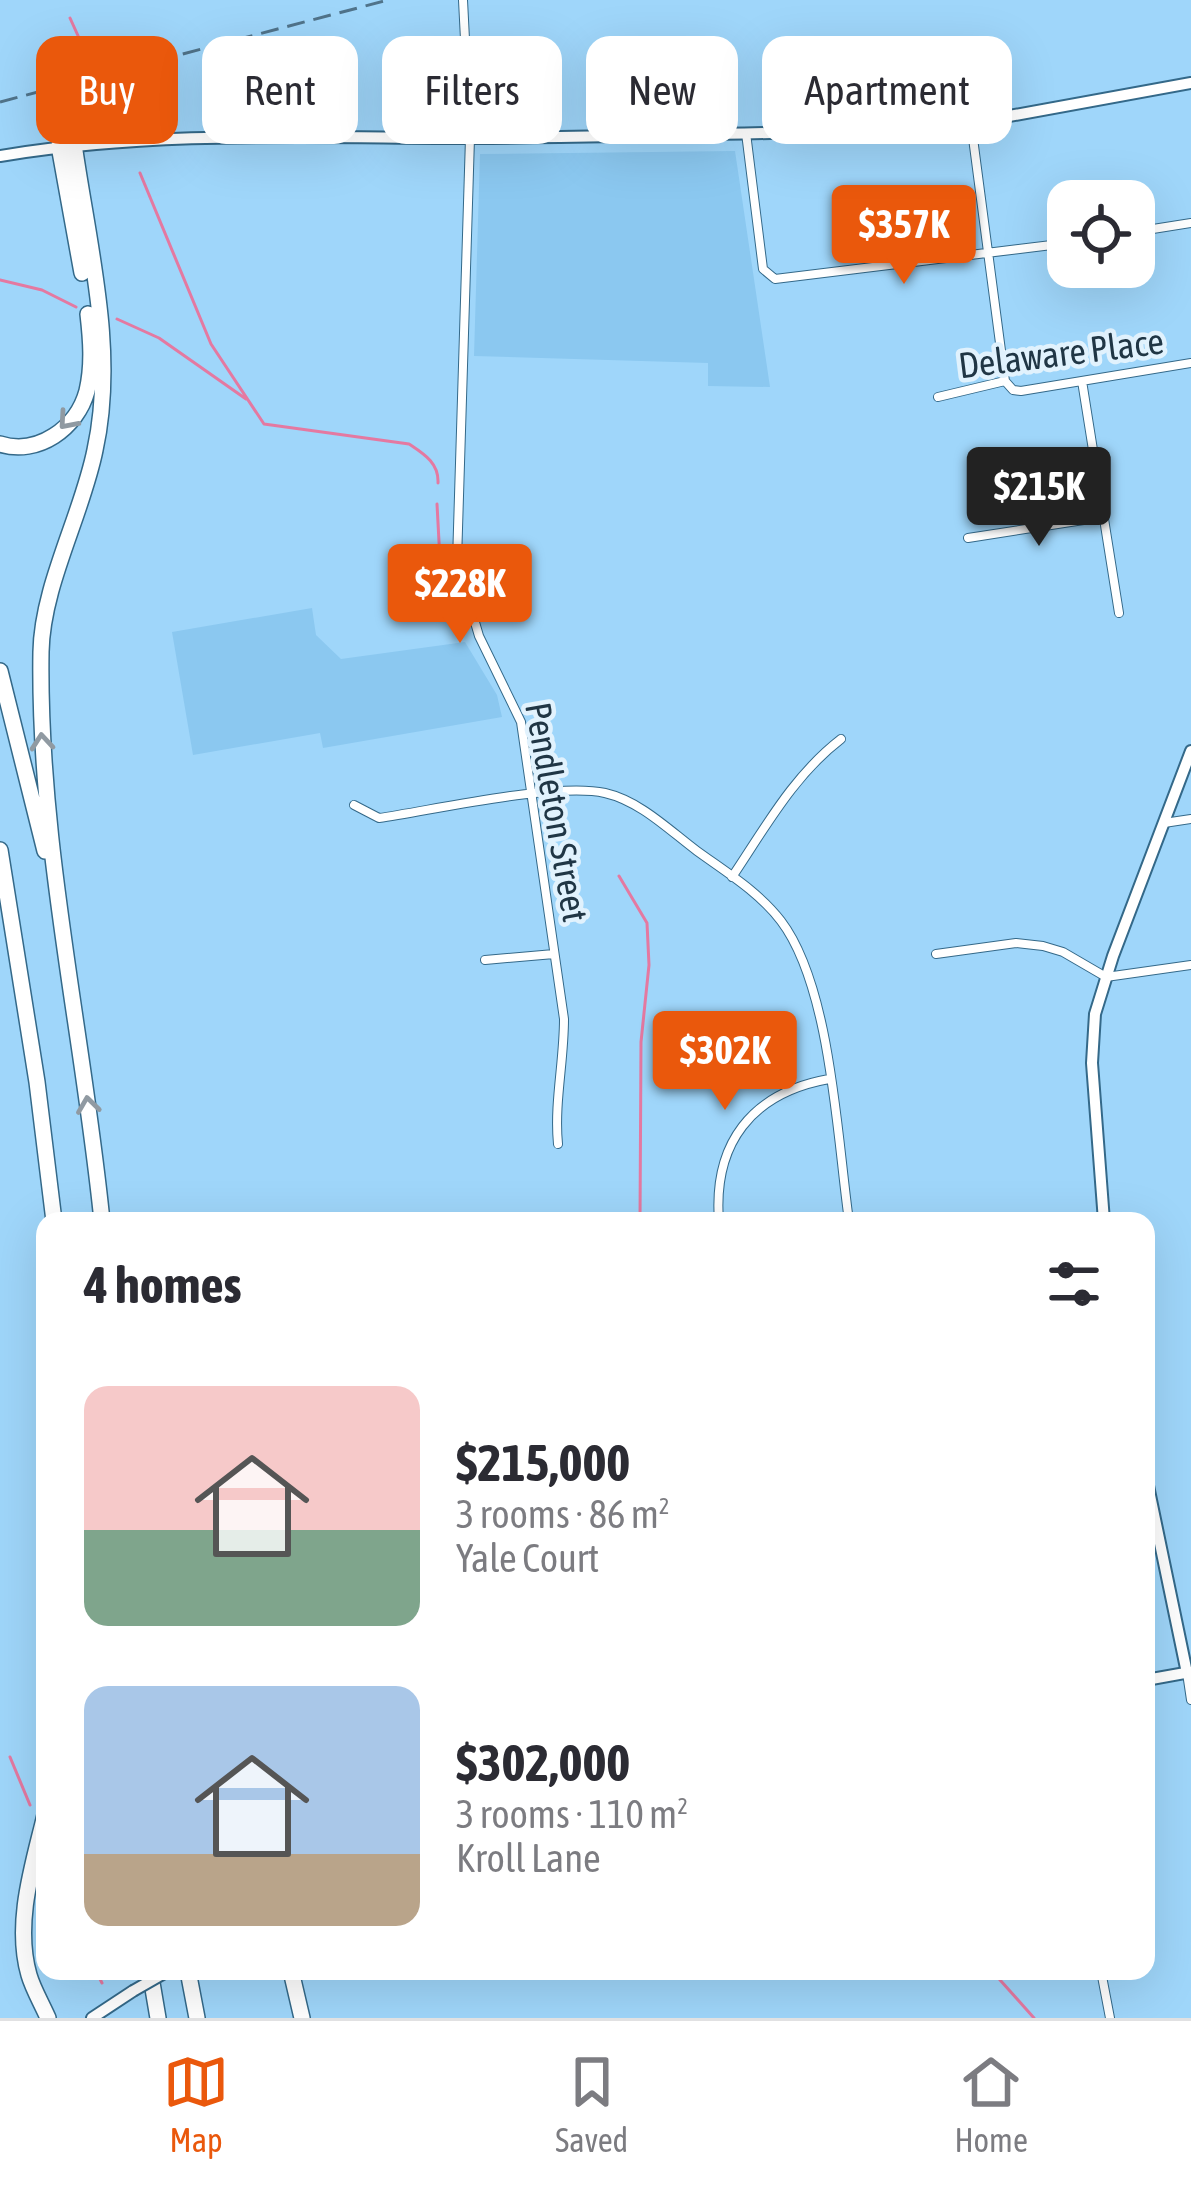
<!DOCTYPE html>
<html lang="en">
<head>
<meta charset="utf-8">
<style>
  :root { --surface:#fff; --page:#f2f2f3; --text:#2b2b33; --muted:#7c7c81; --line:#e1e1e2; --accent:#ea580c }
  body { margin:0; font-family:"Asap Condensed",sans-serif; background:var(--page); color:var(--text); height:100vh; display:flex; flex-direction:column; font-size:45px; white-space:nowrap }
  * { box-sizing:border-box; margin:0 }
  p { font-size:39px; color:var(--muted) }
  .icon { flex:none; width:66px; height:66px; fill:none; stroke:currentColor; stroke-width:2; stroke-linecap:round; stroke-linejoin:round }
  .map { position:relative; flex:1; overflow:hidden }
  .details { position:absolute; left:36px; top:1212px; width:1119px; height:768px; display:flex; flex-direction:column; background:var(--surface); border-radius:24px; box-shadow:0 12px 48px #0002 }
  .details>* { flex:none }
  .guide { position:absolute; left:36px; top:36px; width:1119px; height:108px; display:flex; gap:24px }
  .buttons { position:absolute; left:1047px; top:180px; display:grid; gap:24px }
  .buttons a { display:grid; place-items:center; width:108px; height:108px; border-radius:24px; background:var(--surface); box-shadow:0 12px 48px #0002; font-size:60px }
  .price { position:absolute; translate:-50% -102px; padding:0 27px; border-radius:12px; background:var(--accent); color:#fff; font-size:39px; line-height:78px; filter:drop-shadow(0 3px 6px #0008) }
  .price::after { content:''; position:absolute; left:50%; top:72px; width:36px; height:27px; margin-left:-18px; background:inherit; clip-path:polygon(0 0,100% 0,50% 100%) }
  .price.selected { background:#222; color:#fff }
  ul { padding:0; list-style:none }
  li { display:flex; align-items:center; gap:36px; height:300px; padding:0 48px }
  li span { display:grid; place-items:center; flex:none; width:336px; height:240px; border-radius:24px; color:#555 }
  li>.icon { margin-inline-start:auto }
  span .icon { width:144px; height:144px; fill:#fffc; stroke-width:1 }
  li b { font-size:51px }
  h2 { display:flex; justify-content:space-between; align-items:center; height:144px; padding:0 48px; font-size:51px }
  .chip { padding:0 42px; border-radius:24px; background:var(--surface); box-shadow:0 12px 48px #0002; font-size:42px; line-height:108px }
  .chip.selected { background:var(--accent); color:#fff }
  .tabs { display:flex; justify-content:space-around; align-items:center; height:168px; border-top:3px solid var(--line); background:var(--surface); font-size:33px; color:var(--muted) }
  .tabs a { display:grid; justify-items:center; gap:6px }
  .tabs .selected { color:var(--accent) }
  .map>svg:first-child { display:block }
  .built { fill:#8bc8f0 }
  .lines { fill:none; stroke-linecap:round; stroke-linejoin:round }
  .stream { stroke:#e479a1; stroke-width:3 }
  .street-casing { stroke:#346989; stroke-width:10 }
  .secondary-casing { stroke:#346989; stroke-width:14 }
  .highway-casing { stroke:#346989; stroke-width:18 }
  .street { stroke:#fff; stroke-width:8 }
  .secondary { stroke:#fff; stroke-width:10 }
  .highway { stroke:#fff; stroke-width:15 }
  .rail { stroke:#50738a; stroke-width:3; stroke-dasharray:18 9; stroke-linecap:butt }
  .secondary-bridge-casing { stroke:#346989; stroke-width:14; stroke-linecap:butt }
  .secondary-bridge { stroke:#fff; stroke-width:10 }
  .oneway { stroke:#909aa2 }
  .labels { text-anchor:middle; stroke-width:9; stroke-linejoin:round; paint-order:stroke }
  .street-label { font-size:36px; fill:#203645; stroke:#e1f2fd }
</style>
</head>
<body>
<div class="map">
<svg width="1191" height="2018" viewBox="0 0 1191 2018">
  <rect width="100%" height="100%" fill="#9fd6fa"/>
  <path class="built" d="M735,151L770,387L708,386V363L474,356L480,154Z
    M312,608L316,635L341,659L465,642L497,695L502,717L323,748L320,733L193,755L172,632Z"/>
  <g class="lines">
    <path class="stream" d="M70,18L89,60
      M100,82L111,116
      M140,173L211,344L264,424L409,444C424,454 439,463 438,483
      M0,280L42,290L76,307
      M117,319L159,338L246,399
      M437,504L442,598
      M619,876L647,923L649,965L641,1042L640,1221
      M10,1757L30,1805
      M96,1971L102,1983
      M992,1971L1034,2018"/>
    <defs>
      <path id="street" d="M463,0L470,138L457,561L479,636L521,722L564,1019C564,1062 554,1103 558,1144
        M971,123L1005,381
        M746,133L763,269L775,279L1068,243
        M1134,232L1191,223
        M1082,381L1119,613
        M938,397L1005,381L1013,390L1021,391L1191,363
        M968,538L1103,517
        M354,805L379,818C434,810 556,782 605,793C640,801 669,830 697,851C726,872 759,892 781,921C831,987 837,1137 849,1221
        M1164,823L1191,819
        M732,877C765,828 793,776 841,739
        M936,954L1016,943L1043,946L1063,952L1106,977L1191,965
        M485,960L554,954
        M719,1221C713,1144 751,1093 829,1079
        M1187,1673L1191,1700
        M1101,1971L1110,2018"/>
      <path id="secondary" d="M0,156C158,130 315,138 475,138C618,137 761,133 904,130L971,123L1191,83
        M1104,1221L1092,1063L1095,1014L1113,956L1191,751
        M1146,1476L1187,1673
        M1146,1680L1191,1672
        M92,2018L133,1991"/>
      <path id="highway" d="M74,144C88,244 117,350 95,450C82,515 42,586 41,652C38,843 83,1031 102,1221
        M59,146L82,273
        M0,444C38,456 77,428 87,391C93,365 91,340 88,314
        M0,671L45,851
        M0,850L37,1082L54,1221
        M45,1815C33,1865 14,1923 29,1975C33,1989 42,2004 48,2018
        M150,1971L158,2018
        M188,1971L197,2018
        M291,1971L302,2018"/>
    </defs>
    <use href="#street" class="street-casing"/>
    <use href="#secondary" class="secondary-casing"/>
    <use href="#highway" class="highway-casing"/>
    <use href="#street" class="street"/>
    <use href="#secondary" class="secondary"/>
    <use href="#highway" class="highway"/>
    <path class="rail" d="M0,102L388,0"/>
    <defs>
      <path id="secondary-bridge" d="M133,1991L168,1971"/>
    </defs>
    <use href="#secondary-bridge" class="secondary-bridge-casing"/>
    <use href="#secondary-bridge" class="secondary-bridge"/>
  </g>
  <defs><path id="oneway-chevron" d="M-2-3.5L2.5 0L-2 3.5" fill="none" stroke-width="1.6" stroke-linecap="round" stroke-linejoin="round" transform="scale(3)"/></defs>
  <g class="oneway">
    <use href="#oneway-chevron" transform="translate(67 421) rotate(131)"/>
    <use href="#oneway-chevron" transform="translate(42 742) rotate(-95)"/>
    <use href="#oneway-chevron" transform="translate(88 1105) rotate(-98)"/>
  </g>
  <g class="labels">
    <g class="street-label">
      <text transform="translate(1061 353) rotate(-7)" y="13">Delaware Place</text>
      <text transform="translate(557 812) rotate(80)" y="13">Pendleton Street</text>
    </g>
  </g>
</svg>
<div class="buttons">
<a><svg class="icon" aria-label="locate" viewBox="0 0 24 24"><circle cx="12" cy="12" r="6"/><path d="M12 2v4M12 18v4M2 12h4M18 12h4"/></svg></a>
</div>
<b class="price" style="left:904px;top:287px">$357K</b>
<b class="price selected" style="left:1039px;top:549px">$215K</b>
<b class="price" style="left:460px;top:646px">$228K</b>
<b class="price" style="left:725px;top:1113px">$302K</b>
<div class="guide">
<a class="chip selected">Buy</a>
<a class="chip">Rent</a>
<a class="chip">Filters</a>
<a class="chip">New</a>
<a class="chip">Apartment</a>
</div>
<section class="details">
<h2>4 homes<svg class="icon" aria-label="filters" viewBox="0 0 24 24"><path d="M4 7h16M4 17h16"/><circle cx="9" cy="7" r="2"/><circle cx="15" cy="17" r="2"/></svg></h2>
<ul>
<li><span style="background:linear-gradient(#f6c9c9 60%,#7fa58c 0)"><svg class="icon" aria-label="home" viewBox="0 0 24 24"><path d="M3 11l9-7 9 7M6 9v11h12V9"/></svg></span><div><b>$215,000</b><p>3 rooms · 86 m²</p><p>Yale Court</p></div></li>
<li><span style="background:linear-gradient(#a9c7e8 70%,#b9a48a 0)"><svg class="icon" aria-label="home" viewBox="0 0 24 24"><path d="M3 11l9-7 9 7M6 9v11h12V9"/></svg></span><div><b>$302,000</b><p>3 rooms · 110 m²</p><p>Kroll Lane</p></div></li>
</ul>
</section>
</div>
<nav class="tabs">
<a class="selected"><svg class="icon" aria-label="map" viewBox="0 0 24 24"><path d="M3 6l6-2 6 2 6-2v14l-6 2-6-2-6 2zM9 4v14M15 6v14"/></svg>Map</a>
<a><svg class="icon" aria-label="saved" viewBox="0 0 24 24"><path d="M7 4h10v16l-5-4-5 4z"/></svg>Saved</a>
<a><svg class="icon" aria-label="home" viewBox="0 0 24 24"><path d="M3 11l9-7 9 7M6 9v11h12V9"/></svg>Home</a>
</nav>
</body>
</html>
